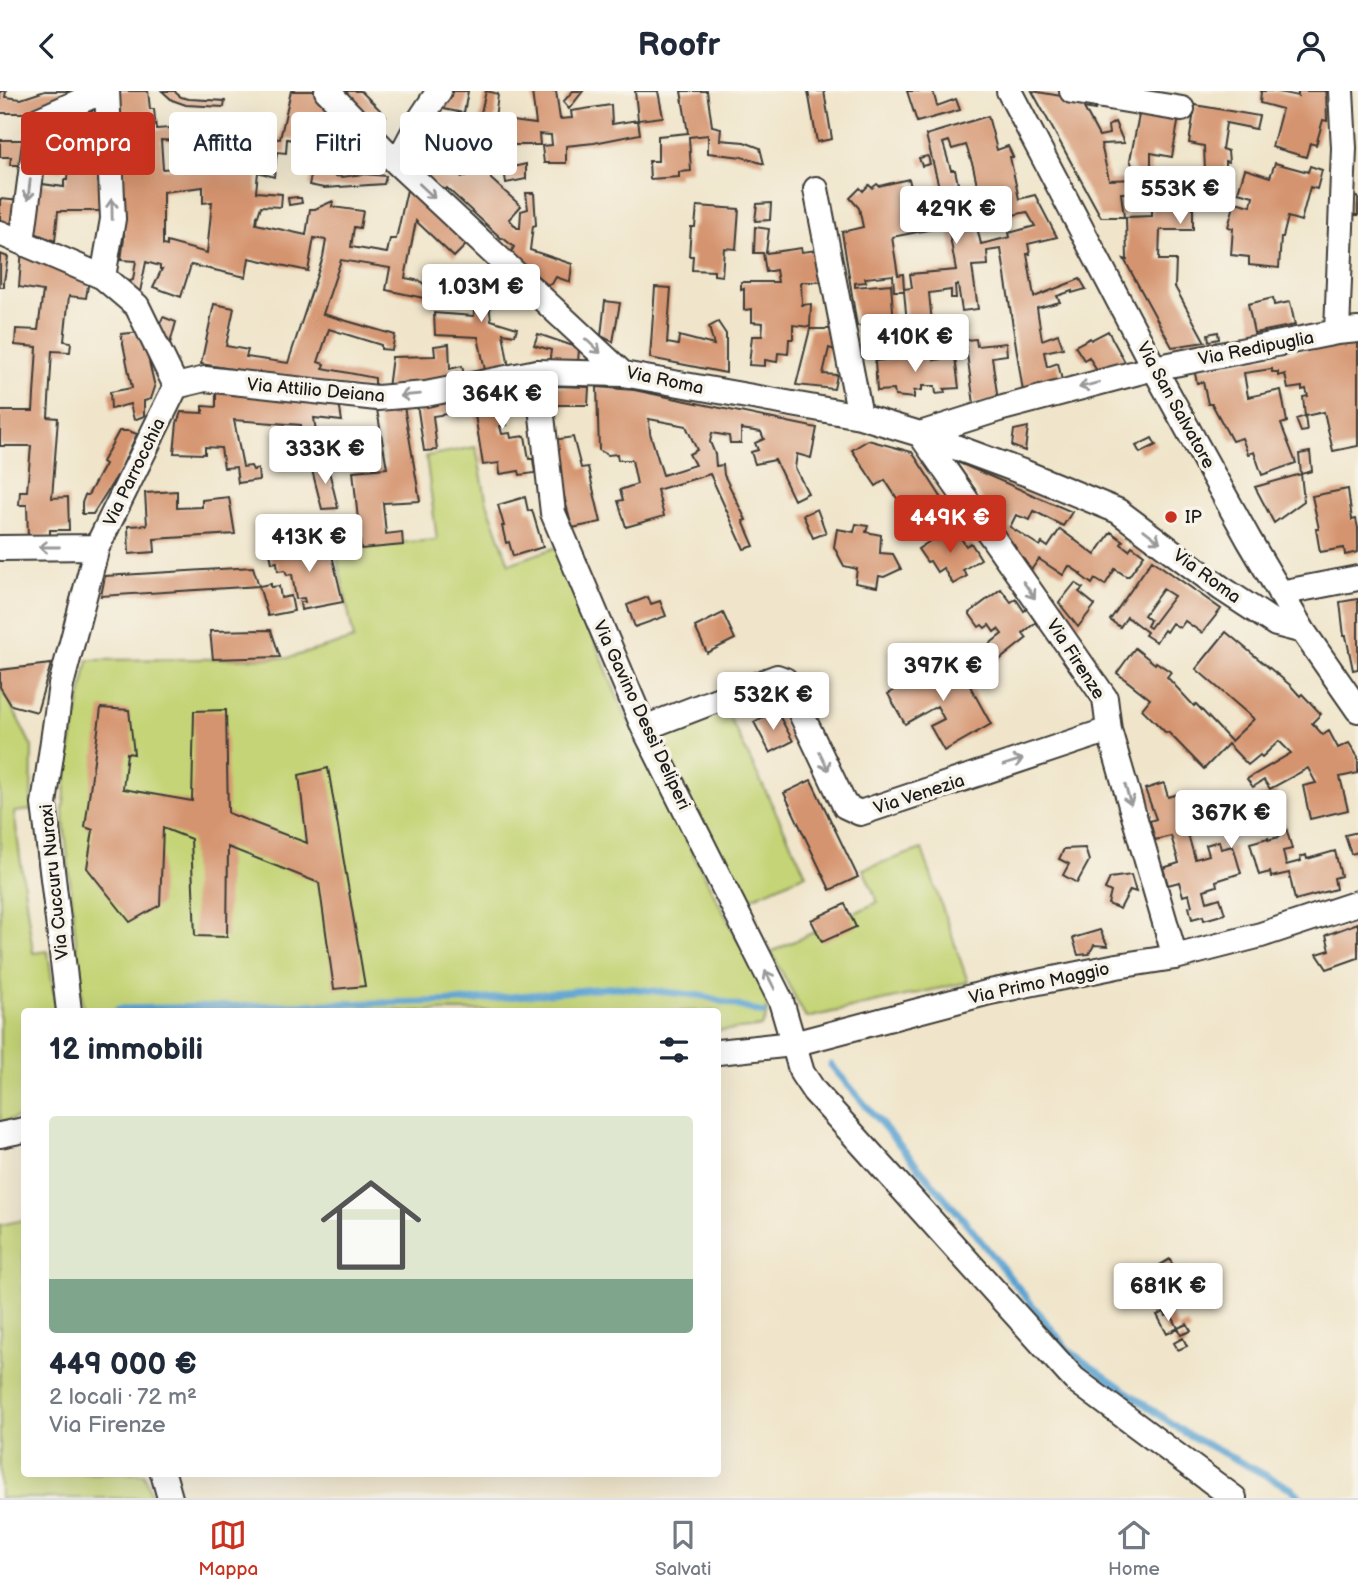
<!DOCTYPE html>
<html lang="it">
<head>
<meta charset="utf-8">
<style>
  :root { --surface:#fff; --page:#f2f2f3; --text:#1f2937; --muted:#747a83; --line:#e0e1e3; --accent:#c8321e }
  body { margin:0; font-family:"Balsamiq Sans",sans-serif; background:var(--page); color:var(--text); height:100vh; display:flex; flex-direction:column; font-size:26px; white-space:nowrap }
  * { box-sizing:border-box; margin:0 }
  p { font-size:23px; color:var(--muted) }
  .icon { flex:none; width:38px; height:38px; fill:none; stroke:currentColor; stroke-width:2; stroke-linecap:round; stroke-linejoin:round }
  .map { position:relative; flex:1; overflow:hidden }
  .drawer { position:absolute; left:21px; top:917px; width:700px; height:469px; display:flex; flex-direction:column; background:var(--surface); border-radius:7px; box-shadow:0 7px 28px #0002 }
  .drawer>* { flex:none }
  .banner { position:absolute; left:21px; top:21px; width:700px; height:63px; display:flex; gap:14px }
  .price { position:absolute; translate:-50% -60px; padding:0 16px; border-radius:7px; background:#fff; color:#222; font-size:23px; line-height:46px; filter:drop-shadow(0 2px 4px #0008) }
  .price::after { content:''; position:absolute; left:50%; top:42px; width:21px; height:16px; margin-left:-10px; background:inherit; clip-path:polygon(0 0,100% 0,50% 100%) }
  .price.current { background:var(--accent); color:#fff }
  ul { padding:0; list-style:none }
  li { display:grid; align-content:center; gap:14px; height:371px; padding:0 28px }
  li span { display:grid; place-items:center; height:217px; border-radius:7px; color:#555 }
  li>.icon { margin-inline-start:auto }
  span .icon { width:126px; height:126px; fill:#fffc; stroke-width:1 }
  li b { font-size:30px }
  h2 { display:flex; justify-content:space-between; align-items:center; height:84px; padding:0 28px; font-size:30px }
  .chip { padding:0 24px; border-radius:7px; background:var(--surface); box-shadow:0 7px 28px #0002; font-size:24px; line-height:63px }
  .chip.current { background:var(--accent); color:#fff }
  header { display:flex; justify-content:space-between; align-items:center; height:91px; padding:0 28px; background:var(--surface); font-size:32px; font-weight:800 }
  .tabs { display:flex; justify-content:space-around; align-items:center; height:98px; border-top:2px solid var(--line); background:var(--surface); font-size:19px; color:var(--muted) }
  .tabs a { display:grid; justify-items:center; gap:4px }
  .tabs .current { color:var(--accent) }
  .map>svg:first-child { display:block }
  .green { fill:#c4d476; stroke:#707849; stroke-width:2 }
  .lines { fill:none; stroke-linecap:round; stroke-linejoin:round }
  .stream { stroke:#5aa3d1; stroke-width:7 }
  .building { fill:#d59470; fill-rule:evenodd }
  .minor-casing { stroke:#3c3a36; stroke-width:28 }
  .minor { stroke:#fff; stroke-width:24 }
  .oneway { stroke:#999 }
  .poi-dot { fill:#c8321e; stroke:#f7f3e8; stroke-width:2.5 }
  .labels { text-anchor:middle; stroke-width:7; stroke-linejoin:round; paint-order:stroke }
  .street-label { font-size:18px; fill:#1c1c1c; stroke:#f7f3e8 }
  .poi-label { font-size:18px; fill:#1c1c1c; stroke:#f7f3e8; text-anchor:start }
</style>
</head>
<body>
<header><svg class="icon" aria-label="back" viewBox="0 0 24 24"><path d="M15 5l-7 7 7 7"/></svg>Roofr<svg class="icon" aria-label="person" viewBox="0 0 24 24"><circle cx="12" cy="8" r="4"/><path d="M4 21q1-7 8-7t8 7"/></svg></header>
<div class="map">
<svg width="1358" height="1407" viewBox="0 0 1358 1407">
  <rect width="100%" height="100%" fill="#f7f3e8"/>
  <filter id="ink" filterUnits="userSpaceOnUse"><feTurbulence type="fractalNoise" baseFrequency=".0143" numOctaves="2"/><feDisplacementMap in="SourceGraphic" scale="14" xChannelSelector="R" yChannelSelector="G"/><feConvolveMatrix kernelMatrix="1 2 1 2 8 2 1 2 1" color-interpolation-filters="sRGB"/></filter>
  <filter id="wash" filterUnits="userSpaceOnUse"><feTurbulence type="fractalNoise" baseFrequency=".00686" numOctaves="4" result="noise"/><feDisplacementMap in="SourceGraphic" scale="28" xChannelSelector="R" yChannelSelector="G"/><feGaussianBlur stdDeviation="1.57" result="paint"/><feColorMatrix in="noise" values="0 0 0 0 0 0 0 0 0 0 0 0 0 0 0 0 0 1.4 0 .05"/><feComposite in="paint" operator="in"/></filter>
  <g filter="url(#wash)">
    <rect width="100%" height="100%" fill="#f0e5ca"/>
    <path class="green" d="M476,356L486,408L509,473L557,456L621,615L692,761L766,902C767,913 769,927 761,936L718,940V920H83L63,720L69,666L88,569L288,567L354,548L335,456L437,449L426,365Z
      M0,596L11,614L32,656L31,719L14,721L33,862L48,860L56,920H24V1025L1,1031L0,1020Z
      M725,617L806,783L743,811L657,645Z
      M922,758L968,891L806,927L771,861L878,811L863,778Z
      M24,1129V1382L144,1383L152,1407H0V1134Z"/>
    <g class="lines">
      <path class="stream" d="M118,918L465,910L617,896L703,905L763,922
        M831,974L964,1129L1069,1260L1185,1342L1292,1398L1301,1407"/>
    </g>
    <g id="blocks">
      <path class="building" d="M0,0H6L5,6L21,8L45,0H75L32,21L24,22H0Z
        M118,0H148L150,18H154L156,38L171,37V44L179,43L180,50L161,49L163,78L197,75V61L192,60L193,50L216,51V42H225L227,25L236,26L233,73H247L249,46L280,48L291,0H317L334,18L328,23L324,20L321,29L322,33L334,39L333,51L341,56L351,57L349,67L339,66L335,85L342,86L363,83L386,85L384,93L324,97L309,94L318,53L287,48L286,62L277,61L274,86L258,81L256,101L282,103L281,116L261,115L258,125H257L256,133L306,144L310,118H315L333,110L332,116L363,120L360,137L354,136L351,156L387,162L390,148H396L407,99L420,101L472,148L454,166L416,130L405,187L420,190L433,201V209L386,199L390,177L341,169L323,223L395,244L392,259L381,258V254L329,238L318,271L324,273L323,277L375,287V298L333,296L285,284H271L201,273L214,213L234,217L226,255L248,259L246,266L288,272L323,166L326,149L314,147L308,180L249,167L246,186L191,174L181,206L153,196L162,178H160V175L146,171L139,206L124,192L133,189L136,170L121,169L124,148L123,47ZM203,96V112L212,111L207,162L167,151V155L163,154V101Z
        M162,0H175L176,2L181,6L189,8L225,10L224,16L186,14L172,9Z
        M337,0H361L386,25L374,37Z
        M452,0H468L464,22L443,18L445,6L450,8Z
        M486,0L498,3L495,28L536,33L532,0H556L560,28L572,27L571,20L611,14L612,33L638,29L635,0H658L663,26L638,29L640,43L594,52L566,55V72H544L542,55L552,54L551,44L539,43L540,54H513V57H485L456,52L448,70L460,80L458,83L462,86L490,80L491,88L521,115L509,128L517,137H520L521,120L528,118L526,102H534L536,134L533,135L530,159L572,173L570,191L556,186L552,193L548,194L510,163L514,156L503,147L502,148L447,97L442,101L410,72L427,33L477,39Z
        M573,0H583L569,18L563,11Z
        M681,0H707L712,35L721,37L720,49L744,51L760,57L764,73L742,66L708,62V44L689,46L691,80L679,81V86L650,88L649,70H658V45L688,42Z
        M808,0H824L832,48L817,51Z
        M907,0H933L937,15L956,8L960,19L917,31Z
        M1032,0L1096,11L1095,19L1084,17L1099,45L1109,43L1108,35L1115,31L1124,52L1101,53L1109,89L1138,88L1130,69L1140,19L1179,26L1172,66L1151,62V89H1143V98L1127,99V102H1121L1124,126H1101Z
        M1261,0H1274L1298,5V0H1326L1327,30L1323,29L1316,54L1310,52L1306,66L1272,56L1282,18L1260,12Z
        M94,9L91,26L76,32L75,61L91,63L90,76L99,78L98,91L102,92V120H58L55,150L32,141L35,92L64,96V89H67L68,74H62L61,80L49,79L50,64L37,62L39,38Z
        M1195,14L1259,25L1256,38L1226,32L1222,58L1228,60L1229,71L1225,70V91H1222V111L1193,112V139H1160L1159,169H1176L1175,196L1205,251L1172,256L1124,168L1127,169L1126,126L1152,125V106L1192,105L1191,82L1205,81L1204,55L1189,52Z
        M988,25L997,59L1008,55L1013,66H1010L1019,108L1035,104L1057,146L1028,153L1030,163H1027L1034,206L1080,188L1086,198L1072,202V200L1057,205L1060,211L1037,217L1042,249L1058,243L1063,257L1044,261L1047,276L1058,272L1063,294L1024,307L1001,158L987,160L988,174L972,175L978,218L962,220L958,194H955L956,207H951V199L929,202L932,232L949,229L952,240L908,243L904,200H894L893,184L865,187L866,191L855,192V196L891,193L894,232L857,235L842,141L863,136L859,117L850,107L860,97L863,100L869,94L872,97L877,93L879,95L909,88L918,125L945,120L926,44ZM949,50L952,58L966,54L973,75L982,116L964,120L955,79H951L943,52ZM1027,121L1035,135L1009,142L1010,146L981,153L976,132ZM948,135L956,179L910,183L912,197L904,198L903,183L898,184L892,146Z
        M0,49H25L23,74H10L11,66H0Z
        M928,65L930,73L922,75L919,67Z
        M1275,72L1308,81L1310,75L1322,79L1317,98L1310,96L1301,130L1288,126L1283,146H1281L1279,177L1249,174V166L1231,164L1233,137L1228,136L1235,111L1251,115L1253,105L1238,101L1245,78L1270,86Z
        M526,73V88L506,92L504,78Z
        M297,106V107H301L302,112L289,114L288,107Z
        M1358,106V124H1347V107Z
        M0,108L21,110L20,132L6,133L0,131Z
        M771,112L770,129L755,130L757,113Z
        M697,115L739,118L736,158L724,157L722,185L714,184V180L692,179L693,165H689L691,136H695Z
        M755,136L769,138L766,162L801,157L802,161L817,159L823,191H801L802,214L811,213L810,236L793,234V248H789L788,263L778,262L777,271L765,269V275L749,274L752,245H762L763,232L752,231V218L744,219V198L741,199V191H778L776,179L766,181L763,162H754Z
        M22,157L89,188L86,207L69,205L64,250L71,251L70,261L52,260L48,326L58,327L52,407L68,406L69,439H50V444L28,446L27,414H19L20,400H27L31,355H0V320H33L37,256L15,254L16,238L38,239L43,200L19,196Z
        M0,163L8,166L4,190V196H0Z
        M495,170L505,180L491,201L490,221L491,229L517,237L515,244L503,242L509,277L485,279L478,246L435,244L434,222L474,225L477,197Z
        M655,196L671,197L667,252L678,254L679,245L714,254L709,236L718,231L726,243V282L650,267Z
        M1273,207L1274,214L1290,211L1295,234L1254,242L1248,213Z
        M605,210L620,212L613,251L601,245Z
        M163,226L176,231L169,256L158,237Z
        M810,238H830L835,259L829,257L823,283L837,284L834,298L796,294Z
        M1108,240L1126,273L1098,282L1089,266L1084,269L1075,255L1090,247L1091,249Z
        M142,241L155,296L151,308L144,310V325L134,329L130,313L111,318L110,301L132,297L121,243Z
        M1218,241L1219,248L1209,250L1208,243Z
        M538,243L579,257L578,272L549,273L551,259L534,254Z
        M976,248L977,255L1006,252L1007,264L992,266L998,310L974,313L965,249Z
        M1358,250V355L1333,360L1324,321L1305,325L1303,306L1308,305L1306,298L1302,299V296L1288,298L1285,283L1278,285V281H1272V278L1244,282L1248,306L1281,299L1287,331L1281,333L1296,372L1262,384L1254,361L1248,363L1242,347L1232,350L1212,313H1208L1203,291L1197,292L1194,278Z
        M449,253L450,278L462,275L464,284L430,295L388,297L392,266L435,265L434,255Z
        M910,257L911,266L933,263L934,269L955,266L959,297L944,298L945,302L936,303L935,295H922V299L914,300V307L895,305L894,299L877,300L875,270L893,268L892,259Z
        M552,295L589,296L588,314H552Z
        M531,296V314L504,317L507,334L500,335L502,343L510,342L511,347L525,345L529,368H533L535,382L520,384L519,380L500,383L499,372L483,374L472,305Z
        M597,296L634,299L817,337L811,367L797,363L795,377L808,402L794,409L775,369L755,373L751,361L758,359L755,352L764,348L761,341L741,338V352H730L729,345L712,342L710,351L715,363L716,375L723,374L724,384L746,429L743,430L754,455L744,458L710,383L657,399L664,425L626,436L618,410L623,409L620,399L637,393L632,369H618L617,363L608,364L599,359ZM649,328L686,335L697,359L689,363L695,374L663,384L650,342Z
        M216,300L339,312L342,330L314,327L316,341L302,344L301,334L234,329L243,376L251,375L253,379L258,378L259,389L238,392L236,376L224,377L221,357L205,356V363L174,362L177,332L181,321L203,322V315L216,316Z
        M458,307L460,321L433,325L437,359L424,360L417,313Z
        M376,313L404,315L420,410L383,412L386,443L402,441L403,454L361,458L353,380L387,377Z
        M1305,325L1307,340L1301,341L1296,328Z
        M1028,336L1025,360L1012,355L1014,339Z
        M119,340H129L137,343L120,380L93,423H82V412L85,404H88L105,373L102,371Z
        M573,346L581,377L588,376L601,431L572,437L554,365L553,349Z
        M1152,347L1156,354L1140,362L1136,355Z
        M868,349L912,361L943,409L911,429L885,389L876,395L852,359Z
        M1310,361L1312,380L1301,383L1299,363Z
        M955,370L1072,421L1063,435L1034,420L1030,429L1016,424L1010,436L1040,455L1042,452L1048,456L1060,438L1095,464L1111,441L1123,450L1121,453L1129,459L1132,455L1144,464L1129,485H1126L1115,478L1105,494L1095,488L1092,493L1080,484L1081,483L1069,475L1063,484L1039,468L1031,479Z
        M327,372L338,417L322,418L311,375Z
        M1301,383L1304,410L1274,432L1255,396Z
        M1348,398L1352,429L1356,428L1358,437V461L1345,464L1344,457L1320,461L1316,438H1319L1312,405Z
        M177,400V417L202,416V409L229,406L235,443L154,448L155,461L129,463L128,435L147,434L145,402Z
        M525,406L528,420L532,419L543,456L513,465L509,451L506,452L502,435H504L498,414Z
        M817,418L826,442L813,447L803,424Z
        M856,433L868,435L866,441L881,444L880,462L893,463L901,478L884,486L879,485L877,496L855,492L857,478L844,475L834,456L837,438L854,441Z
        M953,435L966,455L971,452L981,468L963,479L967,485L953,493L943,477L937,481L930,470L927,471L918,458Z
        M295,453V455L305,453L306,458L317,456L318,463L331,460L343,511L301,519L300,511H305L304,507L296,508L292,483L287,484L285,479L278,480L277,471L272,472L269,457Z
        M1152,469L1221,518L1202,542L1185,530L1180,537L1172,532L1166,541L1164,539L1156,551L1145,544L1147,541L1127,526L1120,536L1110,529ZM1163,498L1174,505L1150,537L1147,535L1150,529L1144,524Z
        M253,476L259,495L101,505L105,485Z
        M1075,492L1083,497L1079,501L1095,514L1078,536L1059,512Z
        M271,493V496L279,495L281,507L291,505L294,520L268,525L259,495Z
        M1001,498L1011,511L1016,508L1024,520L1027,518L1036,531L1023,542L1027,547L998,570L987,555L1002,543L998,538L994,541L989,534L985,537L982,534L979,536L969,522Z
        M648,506L651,513L660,510L666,525L635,536L627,514Z
        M1358,508V578L1353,579L1346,545H1344L1340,511Z
        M723,522L735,548L707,562L695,536Z
        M271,539L280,566L213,568L210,540Z
        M1226,541L1290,594L1300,605L1302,603L1321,623L1312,632L1323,644L1329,640L1338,657L1349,652L1358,666V682L1340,686L1348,719L1310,728L1303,695L1316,692L1308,677L1270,698L1264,689L1253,696L1247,688L1291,662L1279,650L1262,666L1260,664L1248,674L1228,653L1204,678L1168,641L1166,642L1142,618L1150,608L1117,582L1135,557L1155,573L1156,571L1171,581L1167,586L1194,615L1196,613L1231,650L1254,628L1196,578Z
        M954,566L991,633L944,660L930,635L944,628L937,615L905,633L888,603Z
        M51,573L37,621L11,614L0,596V579Z
        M101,617L129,619L134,663L127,662L123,698L192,710L194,620L226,619L228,722L307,752L299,684L328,677L365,895L334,898L319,792L228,756L227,846L195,845L191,748L163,737L160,814L130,831L87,777L93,739L85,736Z
        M776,619L793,650L770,662L754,631Z
        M811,689L858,786L830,799L784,702Z
        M1164,692L1168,706L1182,702L1184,709L1191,707L1194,719L1276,701L1292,758L1283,760L1286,774L1301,770L1300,766L1306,764L1307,768L1335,760L1341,785L1334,787L1336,798L1295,809L1289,782L1271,786L1270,781L1259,784L1250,752L1268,747V749L1279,746L1271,718L1233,726L1234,730L1202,738L1201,735L1187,740L1195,768L1209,764L1206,754L1219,750L1221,758L1233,755L1241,782L1216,790L1217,795L1204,799L1207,811L1220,807L1225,823L1204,829L1203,825L1192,828L1189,816L1192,815L1189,803L1183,805L1179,791L1168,794L1163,777L1179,772L1171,745L1155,749L1150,730L1156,728L1145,698Z
        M1358,741V761L1351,763L1345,744Z
        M1085,757L1089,770L1077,792L1063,784L1069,773L1059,768L1064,758Z
        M1131,784L1136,801L1130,799L1120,818L1108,813L1111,801L1105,798L1110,787Z
        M845,813L856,836L822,851L811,829Z
        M1358,832V867L1327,878L1317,863L1330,859L1326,844Z
        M1100,839L1108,855L1094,854L1089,863L1078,864L1073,847Z
        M1170,1168L1177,1184L1165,1190L1166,1192L1177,1188L1183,1199L1164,1208L1150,1180Z
        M1164,1221L1166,1225L1171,1223L1178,1237L1167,1243L1157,1224Z
        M1187,1233L1191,1240L1181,1244L1178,1237Z
        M1183,1247L1187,1255L1178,1259L1174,1252Z"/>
    </g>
  </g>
  <g filter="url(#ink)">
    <use href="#blocks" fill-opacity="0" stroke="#3c3a36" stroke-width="2"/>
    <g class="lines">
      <defs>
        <path id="minor" d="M327,0L397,72L623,283
          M1009,0L1154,277L1249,449L1303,540L1358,619
          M1072,0L1182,18
          M397,72L421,27L439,0
          M816,98L860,325
          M0,142L103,186L137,215L176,295
          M22,151L38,29L103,0
          M103,186L113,128L107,0
          M1337,241L1344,57L1341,0
          M537,281L553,422L644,637L781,910L802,982L814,1000L1074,1288L1234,1407
          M176,295L205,288L377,307L426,303L537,281L623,283L860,325L920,343L1028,383L1118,420L1221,497L1276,533L1303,540
          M920,343L1105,607L1109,639L1175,866
          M920,343L999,318L1154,277L1337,241L1358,239
          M0,457L97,456
          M1280,502L1358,487
          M644,637L777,586L785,589L845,715L860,722L1109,639
          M69,920L44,713L61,594L97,456L176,295
          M718,961L793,953L990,901L1117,875L1175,866L1261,844L1358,812
          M0,1044L24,1039
          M163,1382L170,1407"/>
      </defs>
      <use href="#minor" class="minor-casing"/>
      <use href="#minor" class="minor"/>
    </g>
    <defs><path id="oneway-shaft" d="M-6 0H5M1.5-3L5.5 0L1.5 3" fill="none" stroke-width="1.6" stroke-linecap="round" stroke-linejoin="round" transform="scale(1.75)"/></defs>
    <g class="oneway">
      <use href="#oneway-shaft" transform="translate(29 99) rotate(97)"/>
      <use href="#oneway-shaft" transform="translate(427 100) rotate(43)"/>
      <use href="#oneway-shaft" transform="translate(112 118) rotate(-91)"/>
      <use href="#oneway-shaft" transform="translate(593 255) rotate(43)"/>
      <use href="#oneway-shaft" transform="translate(1089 294) rotate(165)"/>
      <use href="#oneway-shaft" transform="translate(410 304) rotate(175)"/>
      <use href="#oneway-shaft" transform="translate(1152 445) rotate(37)"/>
      <use href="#oneway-shaft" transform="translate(49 456) rotate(180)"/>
      <use href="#oneway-shaft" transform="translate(1029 499) rotate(55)"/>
      <use href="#oneway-shaft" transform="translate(824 670) rotate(64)"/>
      <use href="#oneway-shaft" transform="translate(1013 671) rotate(-18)"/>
      <use href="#oneway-shaft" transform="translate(1128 704) rotate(74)"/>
      <use href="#oneway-shaft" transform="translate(770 889) rotate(-117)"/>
    </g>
  </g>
  <circle class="poi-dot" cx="1171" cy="426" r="7"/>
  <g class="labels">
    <g class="street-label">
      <text transform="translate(1256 257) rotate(-11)" y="6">Via Redipuglia</text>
      <text transform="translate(665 289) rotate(12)" y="6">Via Roma</text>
      <text transform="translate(316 299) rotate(5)" y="6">Via Attilio Deiana</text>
      <text transform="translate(1176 314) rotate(61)" y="6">Via San Salvatore</text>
      <text transform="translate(134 381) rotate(-64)" y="6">Via Parrocchia</text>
      <text transform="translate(1207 485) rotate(36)" y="6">Via Roma</text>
      <text transform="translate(1076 568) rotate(57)" y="6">Via Firenze</text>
      <text transform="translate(642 624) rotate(65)" y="6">Via Gavino Dessì Deliperi</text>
      <text transform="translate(919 703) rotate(-18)" y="6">Via Venezia</text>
      <text transform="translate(54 791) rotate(-96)" y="6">Via Cuccuru Nuraxi</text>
      <text transform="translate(1039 892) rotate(-12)" y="6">Via Primo Maggio</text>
    </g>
    <g class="poi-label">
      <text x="1185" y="432">IP</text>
    </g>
  </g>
</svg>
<b class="price" style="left:1180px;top:135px">553K €</b>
<b class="price" style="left:956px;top:155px">429K €</b>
<b class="price" style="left:481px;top:233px">1.03M €</b>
<b class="price" style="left:915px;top:283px">410K €</b>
<b class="price" style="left:502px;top:340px">364K €</b>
<b class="price" style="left:325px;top:395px">333K €</b>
<b class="price current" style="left:950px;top:464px">449K €</b>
<b class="price" style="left:309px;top:483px">413K €</b>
<b class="price" style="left:943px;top:612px">397K €</b>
<b class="price" style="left:773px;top:641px">532K €</b>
<b class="price" style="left:1231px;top:759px">367K €</b>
<b class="price" style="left:1168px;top:1232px">681K €</b>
<div class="banner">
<a class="chip current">Compra</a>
<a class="chip">Affitta</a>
<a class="chip">Filtri</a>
<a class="chip">Nuovo</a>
</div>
<section class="drawer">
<h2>12 immobili<svg class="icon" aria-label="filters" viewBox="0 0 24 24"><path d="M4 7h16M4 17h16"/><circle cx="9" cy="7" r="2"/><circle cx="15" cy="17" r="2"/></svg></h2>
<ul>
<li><span style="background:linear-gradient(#dfe7d0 75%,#7fa58c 0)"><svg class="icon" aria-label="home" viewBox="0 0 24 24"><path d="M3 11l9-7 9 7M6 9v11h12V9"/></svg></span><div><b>449 000 €</b><p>2 locali · 72 m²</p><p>Via Firenze</p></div></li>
</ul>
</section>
</div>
<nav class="tabs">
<a class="current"><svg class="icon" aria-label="map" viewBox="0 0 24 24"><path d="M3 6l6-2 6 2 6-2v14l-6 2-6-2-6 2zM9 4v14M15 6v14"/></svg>Mappa</a>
<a><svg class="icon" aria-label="saved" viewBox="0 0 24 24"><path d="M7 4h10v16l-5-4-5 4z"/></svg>Salvati</a>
<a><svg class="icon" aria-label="home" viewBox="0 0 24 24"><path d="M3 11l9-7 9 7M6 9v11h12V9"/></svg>Home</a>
</nav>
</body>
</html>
